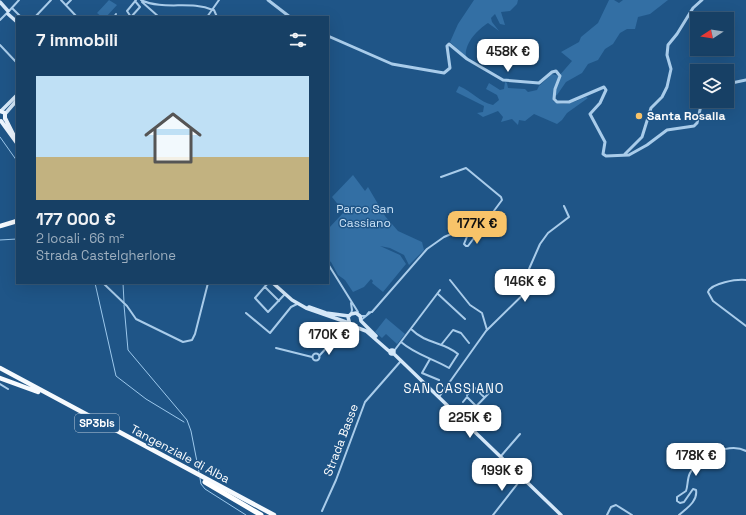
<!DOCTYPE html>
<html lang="it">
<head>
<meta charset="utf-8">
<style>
  :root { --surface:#174065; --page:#20476b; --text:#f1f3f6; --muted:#9eafbf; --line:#365979; --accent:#f8c369 }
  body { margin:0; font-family:"Space Grotesk",sans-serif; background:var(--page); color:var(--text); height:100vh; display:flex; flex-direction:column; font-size:15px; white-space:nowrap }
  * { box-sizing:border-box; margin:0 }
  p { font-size:13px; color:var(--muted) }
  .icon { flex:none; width:22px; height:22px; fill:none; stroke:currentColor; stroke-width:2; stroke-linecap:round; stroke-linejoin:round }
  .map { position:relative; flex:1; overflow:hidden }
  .drawer { position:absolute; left:16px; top:16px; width:313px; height:268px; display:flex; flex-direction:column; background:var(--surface); border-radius:0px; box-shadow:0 4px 16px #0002,0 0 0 1px var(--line) }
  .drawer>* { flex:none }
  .needle { width:26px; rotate:258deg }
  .fabs { position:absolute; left:690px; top:12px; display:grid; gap:8px }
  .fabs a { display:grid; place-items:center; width:44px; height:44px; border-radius:0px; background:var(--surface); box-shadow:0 4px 16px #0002,0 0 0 1px var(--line); font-size:20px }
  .price { position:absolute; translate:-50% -34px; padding:0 9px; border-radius:8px; background:#fff; color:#222; font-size:13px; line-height:26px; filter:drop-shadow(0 1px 2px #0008) }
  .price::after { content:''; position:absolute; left:50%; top:24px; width:12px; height:9px; margin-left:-6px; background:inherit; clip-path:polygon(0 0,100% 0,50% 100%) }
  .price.current { background:var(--accent); color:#111 }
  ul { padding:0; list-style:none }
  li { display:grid; align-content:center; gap:8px; height:212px; padding:0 20px }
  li+li { border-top:1px solid var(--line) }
  li span { display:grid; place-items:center; height:124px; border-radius:0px; color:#555 }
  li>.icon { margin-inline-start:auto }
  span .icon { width:72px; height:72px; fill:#fffc; stroke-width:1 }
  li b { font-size:17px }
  h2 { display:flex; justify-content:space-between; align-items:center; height:48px; padding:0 20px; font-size:17px }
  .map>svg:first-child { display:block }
  .green { fill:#336fa4 }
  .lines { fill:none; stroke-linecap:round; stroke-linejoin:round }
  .stream { stroke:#9cc8ec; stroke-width:1 }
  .minor { stroke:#a9ccea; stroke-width:2 }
  .tertiary { stroke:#a9ccea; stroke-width:3 }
  .secondary { stroke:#d4e7f8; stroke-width:3.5 }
  .primary { stroke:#edf5fe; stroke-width:4 }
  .trunk { stroke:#f6fafe; stroke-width:4.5 }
  .motorway { stroke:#fff; stroke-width:5 }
  .poi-dot { fill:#f8c369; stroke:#1f5587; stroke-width:1.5 }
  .labels { text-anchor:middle; stroke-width:3; stroke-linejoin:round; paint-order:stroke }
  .shield { fill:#1f5587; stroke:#bcccdb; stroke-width:1 }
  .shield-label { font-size:11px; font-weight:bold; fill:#fff }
  .poi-label { font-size:12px; font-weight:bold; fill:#fff; stroke:#1f5587; text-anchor:start }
  .park-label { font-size:12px; fill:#cde4f8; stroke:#1f5587 }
  .street-label { font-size:12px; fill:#fff; stroke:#1f5587 }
  .neighbourhood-label { font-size:13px; letter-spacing:1px; fill:#fff; stroke:#1f5587 }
</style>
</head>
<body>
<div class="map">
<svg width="746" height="515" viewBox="0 0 746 515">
  <rect width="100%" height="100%" fill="#1f5587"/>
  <path class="green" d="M109,0L117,5L106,17H102L97,13Z
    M474,0H518L517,4L510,11L501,12L505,25L500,24L495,14L491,18L492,22L499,31L488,23C477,30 464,44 466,57L450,42L458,24Z
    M609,0H614L619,3L623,0H668L650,14L638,17L635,29H627L620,33L613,44L605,49L598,60L588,64L582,73L566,82L557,95L553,97V101C564,108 575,101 586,97L588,98L567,113L562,120L557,124L534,114L525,121L519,120L518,125L512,119L501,122L503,117L498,111L483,117L477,113L483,112L484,106L456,92L459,86C472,91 479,102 493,105L499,100L497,95L486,89L489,83L500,90L504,89L505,82L507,83L508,88L525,89L528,92L537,90L539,86L552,74L559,76L572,61L561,52L579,42L581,37L598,23Z
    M353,175L365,191L368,187L385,216L398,231L422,242L424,250L409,265L404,255L390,248L380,246L400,255L406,264L383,292L372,283L373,281L371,279L364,287L353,292L345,280L338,275L331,262L328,260V229L344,212L332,197Z
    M386,318L405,334L397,344L386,334L382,338L375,332Z"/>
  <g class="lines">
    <path class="stream" d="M0,137L17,161
      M0,240L17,239
      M95,283L116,376L146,399L184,422
      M123,283L124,302
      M124,305L128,350L187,420L191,431L199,472
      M200,478L201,484L205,489L246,515"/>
    <path class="minor" d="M61,0L77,17
      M141,0C164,11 190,0 213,10
      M135,1L140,7L131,17L127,11L136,0
      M142,2L159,17
      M66,5L71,0
      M12,8L21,17
      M214,10L217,17
      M9,11L19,0
      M35,17L51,0
      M114,17L116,14
      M207,17L219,0
      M0,20L7,13
      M0,45L17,63
      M328,264L358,312
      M450,280L470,305L482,313L487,330
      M746,280C737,279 711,283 708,292L713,301L746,326
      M103,283L127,306L136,319L183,342L192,340L195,334L208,283
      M268,283L255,298L268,312L285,294
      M265,287L279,301
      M438,294L465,319
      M372,312L427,249L444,237L468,227L470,229L464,244L466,246H468L502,200L501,197L466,168L441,177
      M246,313L270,333L291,307L297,304
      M351,314L352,310L351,303
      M360,316H366L369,312
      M361,320L371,312
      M329.5 342a2.5 2.5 0 1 1 5 0a2.5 2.5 0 1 1-5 0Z
      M334,341L350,325
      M401,342C416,355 432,358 449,368L458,354C443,341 427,345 411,329
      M441,345L453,330L461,333L469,343
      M276,348L312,357
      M394,351L440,290
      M312.5 357a3.5 3.5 0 1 1 7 0a3.5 3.5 0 1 1-7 0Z
      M319,356L330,344
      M430,359L422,373L439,380
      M0,384L8,389
      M467,395L474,387L484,397
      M439,397L486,331L539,279L540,277L531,272L529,269L540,244L548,233L569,217L564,206
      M463,402L467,397L476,406
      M463,420L489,393
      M501,456L520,434
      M322,511L336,480L365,402L400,362
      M493,515L522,478
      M607,515L611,507L616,505L632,515
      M679,515C687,508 698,501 696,490L693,489L684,502L680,503L677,501V497L686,491C688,486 687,479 690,473C698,457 729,442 746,451"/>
    <path class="tertiary" d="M268,0L290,17
      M328,36L392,64L444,73L450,68L447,46L449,44L467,59L503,80L539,83L552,72L556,71L560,76L555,89L554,99L557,102H569L604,87L606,90L600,103L590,114L605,142L603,154L606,156L629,155L647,145L667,130L694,126L697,123L702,101
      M727,84L746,80
      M625,154L642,137L651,108L662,97L667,87L671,69L667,55L668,45L677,34L693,8L702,0"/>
    <path class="secondary" d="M0,2L8,11
      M8,14L17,22
      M1,111L17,95
      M5,114L17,100
      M274,284L292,300L306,308L349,323
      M309,307L326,313L349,316
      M361,321L360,316L356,313L351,314L348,317L350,325L366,331L390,352
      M361,321L376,336
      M390 352a2 2 0 1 1 4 0a2 2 0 1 1-4 0Z
      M393,353L561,515"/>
    <path class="primary" d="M0,111L5,113V119
      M5,118L14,136
      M1,121L17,143"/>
    <path class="trunk" d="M0,226L17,221
      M0,368L274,515
      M0,378L38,392"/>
    <path class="motorway" d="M205,482L261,515"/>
  </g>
  <circle class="poi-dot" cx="639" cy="116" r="4"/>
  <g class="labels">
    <rect class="shield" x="75" y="414" width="44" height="18" rx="3"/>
    <g class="shield-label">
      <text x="97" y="427">SP3bis</text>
    </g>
    <g class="poi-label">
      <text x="647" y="120">Santa Rosalia</text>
    </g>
    <g class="park-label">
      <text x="365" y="213">Parco San<tspan x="365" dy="14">Cassiano</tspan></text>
    </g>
    <g class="street-label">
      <text transform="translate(341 440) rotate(-69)" y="4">Strada Basse</text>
      <text transform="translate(180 454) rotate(28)" y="4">Tangenziale di Alba</text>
    </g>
    <g class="neighbourhood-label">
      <text x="454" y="393">SAN CASSIANO</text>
    </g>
  </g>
</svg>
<div class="fabs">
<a><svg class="needle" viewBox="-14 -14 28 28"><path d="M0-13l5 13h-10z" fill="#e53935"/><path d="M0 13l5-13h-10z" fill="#9eafbf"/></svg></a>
<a><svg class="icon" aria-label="layers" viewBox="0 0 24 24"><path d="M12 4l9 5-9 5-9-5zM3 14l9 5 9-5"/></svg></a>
</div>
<b class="price" style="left:508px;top:73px">458K €</b>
<b class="price current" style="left:477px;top:245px">177K €</b>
<b class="price" style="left:525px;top:303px">146K €</b>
<b class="price" style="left:329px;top:356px">170K €</b>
<b class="price" style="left:470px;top:439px">225K €</b>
<b class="price" style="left:696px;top:477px">178K €</b>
<b class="price" style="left:502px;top:492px">199K €</b>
<section class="drawer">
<h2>7 immobili<svg class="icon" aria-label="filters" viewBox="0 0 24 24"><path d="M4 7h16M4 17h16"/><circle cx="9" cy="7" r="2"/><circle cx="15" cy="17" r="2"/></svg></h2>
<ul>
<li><span style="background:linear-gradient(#bfe0f5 65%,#c2b280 0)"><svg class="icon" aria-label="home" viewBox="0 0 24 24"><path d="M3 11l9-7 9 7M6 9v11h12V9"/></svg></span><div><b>177 000 €</b><p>2 locali · 66 m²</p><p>Strada Castelgherlone</p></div></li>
</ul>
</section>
</div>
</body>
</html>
